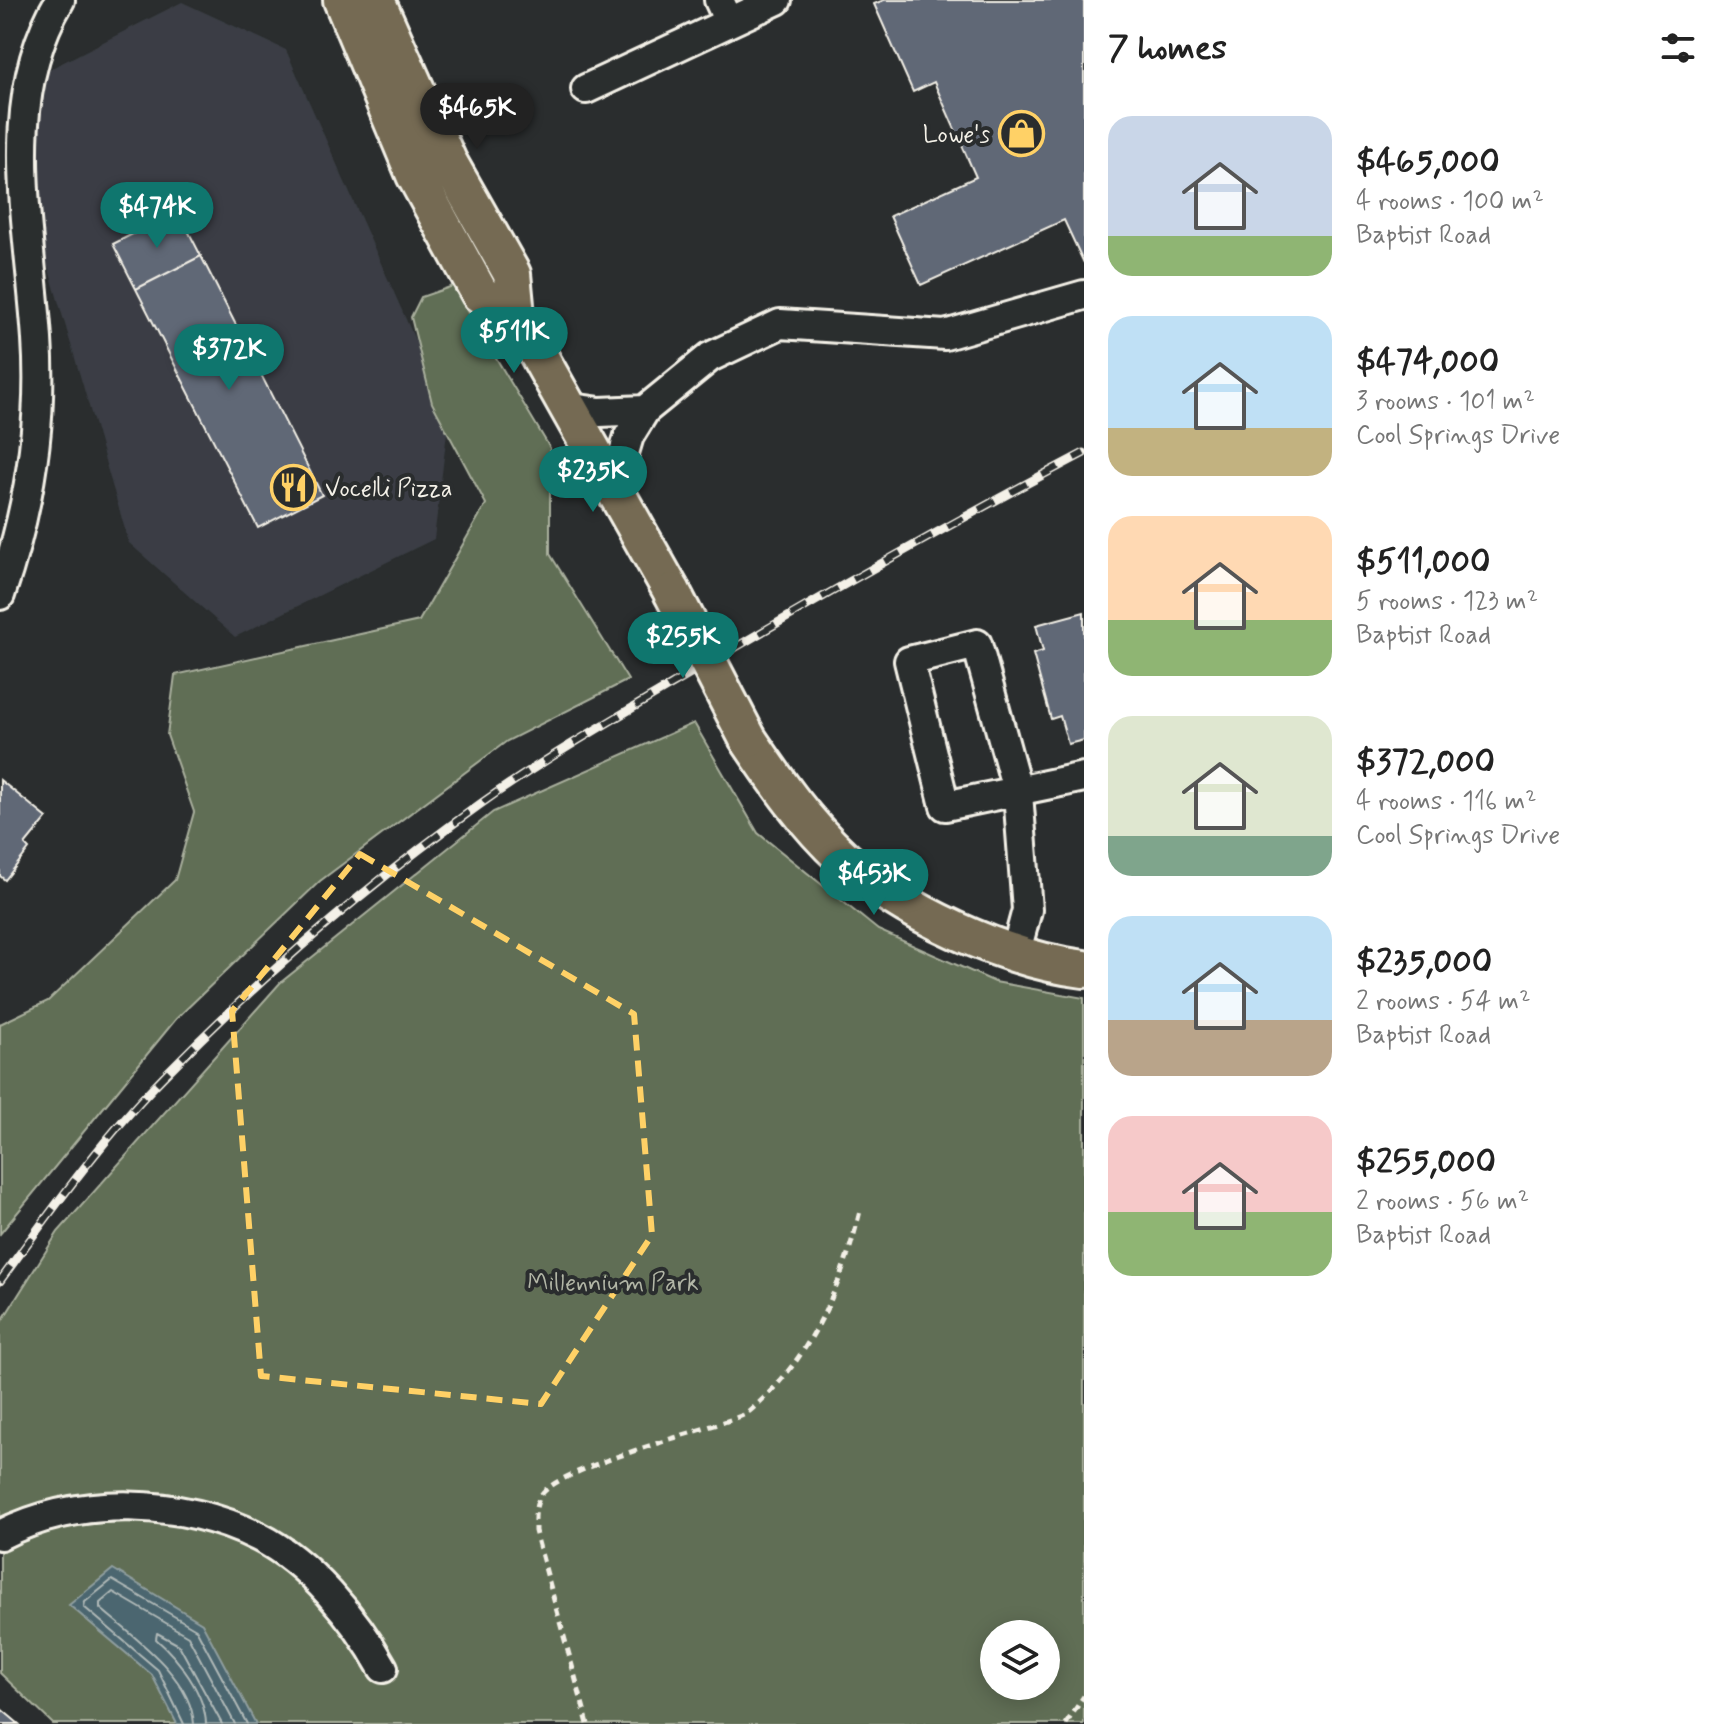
<!DOCTYPE html>
<html lang="en">
<head>
<meta charset="utf-8">
<style>
  :root { --surface:#fff; --page:#f6f6f6; --text:#222; --muted:#767676; --accent:#0f766e }
  body { margin:0; font-family:Mynerve,sans-serif; background:var(--page); color:var(--text); height:100vh; display:flex; flex-direction:column; font-size:30px; white-space:nowrap }
  * { box-sizing:border-box; margin:0 }
  p { font-size:26px; color:var(--muted) }
  .icon { flex:none; width:44px; height:44px; fill:none; stroke:currentColor; stroke-width:2; stroke-linecap:round; stroke-linejoin:round }
  .map { position:relative; flex:1; overflow:hidden }
  .drawer { display:flex; flex-direction:column; background:var(--surface); width:640px }
  .drawer>* { flex:none }
  .tools { position:absolute; left:980px; top:1620px; display:grid; gap:16px }
  .tools a { display:grid; place-items:center; width:80px; height:80px; border-radius:50%; background:var(--surface); box-shadow:0 4px 20px #0003; font-size:40px }
  .price { position:absolute; translate:-50% -68px; padding:0 18px; border-radius:28px; background:var(--accent); color:#fff; font-size:26px; line-height:52px; filter:drop-shadow(0 2px 4px #0008) }
  .price::after { content:''; position:absolute; left:50%; top:48px; width:24px; height:18px; margin-left:-12px; background:inherit; clip-path:polygon(0 0,100% 0,50% 100%) }
  .price.active { background:#222; color:#fff }
  ul { padding:0; list-style:none }
  li { display:flex; align-items:center; gap:24px; height:200px; padding:0 24px }
  li span { display:grid; place-items:center; flex:none; width:224px; height:160px; border-radius:24px; color:#555 }
  li>.icon { margin-inline-start:auto }
  span .icon { width:96px; height:96px; fill:#fffc; stroke-width:1 }
  li b { font-size:34px }
  h2 { display:flex; justify-content:space-between; align-items:center; height:96px; padding:0 24px; font-size:34px }
  main { display:flex; flex:1; min-height:0 }
  .map>svg:first-child { display:block }
  .built { fill:#3a3e44 }
  .green { fill:#616e55; stroke:#aab09e; stroke-width:2; fill-rule:evenodd }
  .water { fill:#4b666f; stroke:#8f9e9f; stroke-width:2 }
  .lines { fill:none; stroke-linecap:round; stroke-linejoin:round }
  .shore { stroke:#b0b9b8; stroke-width:2 }
  .building { fill:#606776; stroke:#f4f1e8; stroke-width:2 }
  .minor-casing { stroke:#f4f1e8; stroke-width:34 }
  .major-casing { stroke:#f4f1e8; stroke-width:42 }
  .path { stroke:#f4f1e8; stroke-width:5; stroke-dasharray:8 6; stroke-linecap:butt }
  .minor { stroke:#2a2d2e; stroke-width:28 }
  .major { stroke:#746b52; stroke-width:36 }
  .rail-casing { stroke:#f4f1e8; stroke-width:9 }
  .rail { stroke:#2a2d2e; stroke-width:6; stroke-dasharray:18; stroke-linecap:butt }
  .major-bridge-casing { stroke:#f4f1e8; stroke-width:42; stroke-linecap:butt }
  .major-bridge { stroke:#746b52; stroke-width:36 }
  .marked { fill:none; stroke:#ffd166; stroke-width:6; stroke-dasharray:16 10; stroke-linejoin:round }
  .labels { text-anchor:middle; stroke-width:8; stroke-linejoin:round; paint-order:stroke }
  .poi-label { font-size:24px; fill:#f4f1e8; stroke:#2a2d2e; text-anchor:end }
  .park-label { font-size:24px; fill:#b2b6a6; stroke:#2a2d2e }
</style>
</head>
<body>
<main>
<div class="map">
<svg width="1084" height="1724" viewBox="0 0 1084 1724">
  <rect width="100%" height="100%" fill="#2a2d2e"/>
  <filter id="ink" filterUnits="userSpaceOnUse"><feTurbulence type="fractalNoise" baseFrequency=".0125" numOctaves="2"/><feDisplacementMap in="SourceGraphic" scale="16" xChannelSelector="R" yChannelSelector="G"/><feConvolveMatrix kernelMatrix="1 2 1 2 8 2 1 2 1" color-interpolation-filters="sRGB"/></filter>
  <g filter="url(#ink)">
    <path class="built" d="M182,2L286,50L449,416L434,539L235,637L129,543L43,249L24,129L36,76Z"/>
    <path class="green" d="M453,286L550,448V554L628,680L507,741L320,881L176,1019L0,1234V1024L48,1001L175,880L194,812L167,735L175,675L419,621L486,504L432,403L411,317L421,297Z
      M694,723L758,833L878,930L995,982L1084,998V1724H53L0,1673V1324L58,1232L280,983L493,812ZM994,1634H1046V1686H994Z"/>
    <path class="water" d="M113,1569L202,1623L256,1724H177L152,1675L69,1605Z"/>
    <g class="lines">
      <path class="shore" d="M184,1724L158,1670L84,1607L85,1602L112,1580L196,1629L247,1724
        M194,1724C191,1676 133,1637 100,1608V1603L113,1592L188,1636L235,1724
        M206,1724C205,1693 178,1658 156,1639L157,1633L179,1645L222,1724"/>
    </g>
    <path class="building" d="M884,0H1084V263L1064,220L921,285L890,216L976,177L934,82L913,92L874,4Z
      M178,211L201,256L136,289L113,244Z
      M201,256L322,495L258,528L136,289Z
      M1084,612V740L1068,744L1060,716L1051,719L1033,654L1043,651L1036,625Z
      M0,780L47,818L25,845L29,849L5,880L0,876Z
      M0,1708L19,1724H0Z"/>
    <g class="lines">
      <defs>
        <path id="minor" d="M719,0L729,22
          M586,89L777,0
          M565,407L600,412L645,410
          M613,490L629,436L645,410L710,357L780,324L945,335L1084,295
          M0,595C28,513 43,425 37,339C29,220 0,99 60,0
          M1015,955L1027,910L1018,793L977,644L909,661L945,806L1084,777
          M0,1535C79,1495 180,1498 259,1537C309,1562 356,1619 383,1668"/>
        <path id="major" d="M342,0L415,175L480,294L516,315
          M376,0L448,161L512,274L516,315L672,592
          M748,739C777,782 805,823 843,858C900,912 1007,960 1084,969"/>
      </defs>
      <use href="#minor" class="minor-casing"/>
      <use href="#major" class="major-casing"/>
      <path class="path" d="M588,1724L535,1531C535,1518 534,1506 541,1495C558,1468 708,1430 746,1414C809,1363 841,1289 860,1211
        M1066,1724L1084,1696"/>
      <use href="#minor" class="minor"/>
      <use href="#major" class="major"/>
      <defs>
        <path id="rail" d="M0,1281C51,1211 103,1138 164,1076C261,977 366,886 479,805C548,756 624,713 697,670C824,595 953,522 1084,453"/>
      </defs>
      <use href="#rail" class="rail-casing"/>
      <use href="#rail" class="rail"/>
      <defs>
        <path id="major-bridge" d="M672,592L748,739"/>
      </defs>
      <use href="#major-bridge" class="major-bridge-casing"/>
      <use href="#major-bridge" class="major-bridge"/>
    </g>
  </g>
  <path class="marked" d="M360,854L634,1014L652,1235L541,1404L261,1376L232,1011Z"/>
  <defs>
    <symbol id="shop-ring" viewBox="-11 -11 22 22"><circle r="9.5" fill="#2a2d2e" stroke="#ffd166" stroke-width="1.5"/><path d="M-5-2.5h2.3a2.7 3.5 0 0 1 5.4 0H5L5.5 6h-11ZM-1.5-2.5h3a1.5 2.3 0 0 0-3 0Z" fill="#ffd166"/></symbol>
    <symbol id="restaurant-ring" viewBox="-11 -11 22 22"><circle r="9.5" fill="#2a2d2e" stroke="#ffd166" stroke-width="1.5"/><path d="M-5-6h1v4h1v-4h1v4h1v-4h1v5L-1.5 .5V6h-2V.5L-5-1ZM5-6V6H3V1.5H1.5Q1.5-4 5-6Z" fill="#ffd166"/></symbol>
  </defs>
  <g fill-rule="evenodd">
    <use href="#shop-ring" x="996" y="108" width="51" height="51"/>
    <use href="#restaurant-ring" x="268" y="462" width="51" height="51"/>
  </g>
  <g class="labels">
    <g class="poi-label">
      <text x="990" y="142">Lowe's</text>
      <text x="325" y="496" text-anchor="start">Vocelli Pizza</text>
    </g>
    <g class="park-label">
      <text x="613" y="1290">Millennium Park</text>
    </g>
  </g>
</svg>
<div class="tools">
<a><svg class="icon" aria-label="layers" viewBox="0 0 24 24"><path d="M12 4l9 5-9 5-9-5zM3 14l9 5 9-5"/></svg></a>
</div>
<b class="price active" style="left:477px;top:151px">$465K</b>
<b class="price" style="left:157px;top:250px">$474K</b>
<b class="price" style="left:514px;top:375px">$511K</b>
<b class="price" style="left:229px;top:392px">$372K</b>
<b class="price" style="left:593px;top:514px">$235K</b>
<b class="price" style="left:683px;top:680px">$255K</b>
<b class="price" style="left:874px;top:917px">$453K</b>
</div>
<section class="drawer">
<h2>7 homes<svg class="icon" aria-label="filters" viewBox="0 0 24 24"><path d="M4 7h16M4 17h16"/><circle cx="9" cy="7" r="2"/><circle cx="15" cy="17" r="2"/></svg></h2>
<ul>
<li><span style="background:linear-gradient(#c9d6e8 75%,#8fb573 0)"><svg class="icon" aria-label="home" viewBox="0 0 24 24"><path d="M3 11l9-7 9 7M6 9v11h12V9"/></svg></span><div><b>$465,000</b><p>4 rooms · 100 m²</p><p>Baptist Road</p></div></li>
<li><span style="background:linear-gradient(#bfe0f5 70%,#c2b280 0)"><svg class="icon" aria-label="home" viewBox="0 0 24 24"><path d="M3 11l9-7 9 7M6 9v11h12V9"/></svg></span><div><b>$474,000</b><p>3 rooms · 101 m²</p><p>Cool Springs Drive</p></div></li>
<li><span style="background:linear-gradient(#ffd9b3 65%,#8fb573 0)"><svg class="icon" aria-label="home" viewBox="0 0 24 24"><path d="M3 11l9-7 9 7M6 9v11h12V9"/></svg></span><div><b>$511,000</b><p>5 rooms · 123 m²</p><p>Baptist Road</p></div></li>
<li><span style="background:linear-gradient(#dfe7d0 75%,#7fa58c 0)"><svg class="icon" aria-label="home" viewBox="0 0 24 24"><path d="M3 11l9-7 9 7M6 9v11h12V9"/></svg></span><div><b>$372,000</b><p>4 rooms · 116 m²</p><p>Cool Springs Drive</p></div></li>
<li><span style="background:linear-gradient(#bfe0f5 65%,#b9a48a 0)"><svg class="icon" aria-label="home" viewBox="0 0 24 24"><path d="M3 11l9-7 9 7M6 9v11h12V9"/></svg></span><div><b>$235,000</b><p>2 rooms · 54 m²</p><p>Baptist Road</p></div></li>
<li><span style="background:linear-gradient(#f6c9c9 60%,#8fb573 0)"><svg class="icon" aria-label="home" viewBox="0 0 24 24"><path d="M3 11l9-7 9 7M6 9v11h12V9"/></svg></span><div><b>$255,000</b><p>2 rooms · 56 m²</p><p>Baptist Road</p></div></li>
</ul>
</section>
</main>
</body>
</html>
